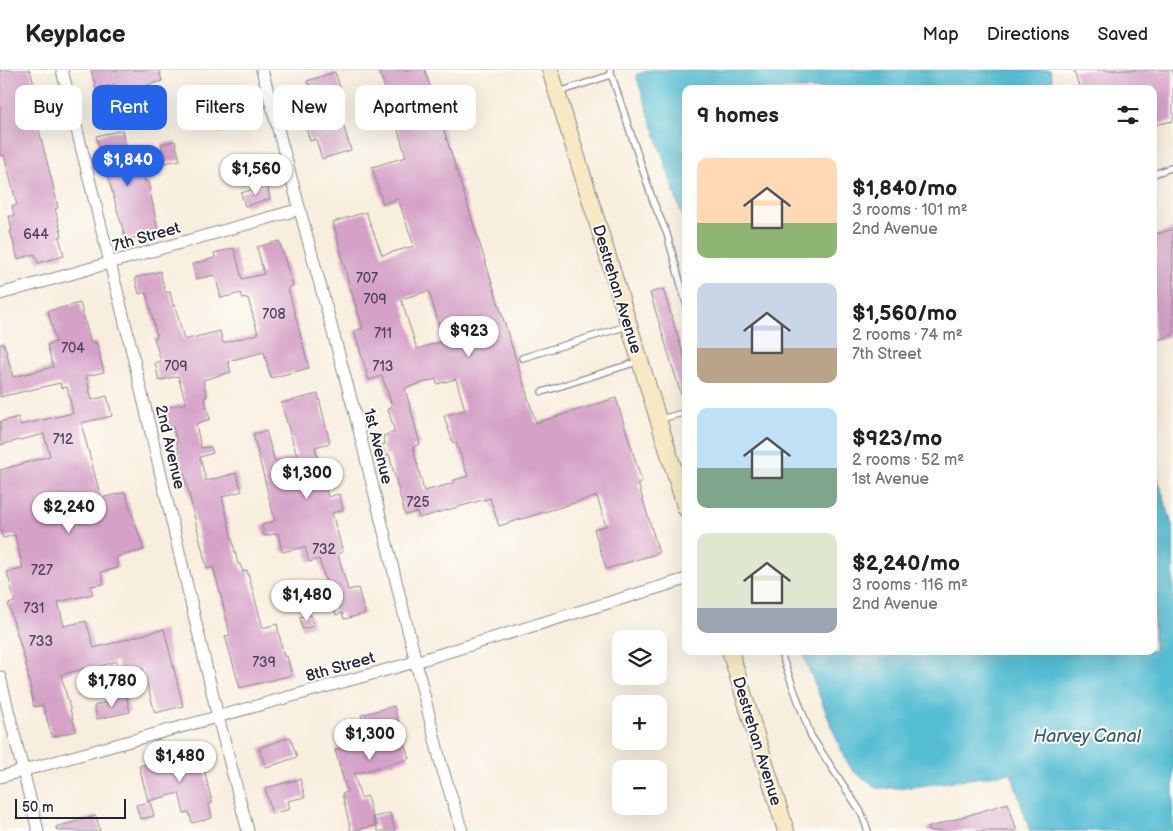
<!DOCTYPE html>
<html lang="en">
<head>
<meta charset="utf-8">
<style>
  :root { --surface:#fff; --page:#f6f6f6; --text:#222; --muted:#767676; --line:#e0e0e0; --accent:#2563eb }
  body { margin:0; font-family:"Balsamiq Sans",sans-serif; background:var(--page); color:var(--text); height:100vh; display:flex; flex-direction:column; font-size:19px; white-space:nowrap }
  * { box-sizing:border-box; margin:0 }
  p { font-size:16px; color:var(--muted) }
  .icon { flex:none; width:28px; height:28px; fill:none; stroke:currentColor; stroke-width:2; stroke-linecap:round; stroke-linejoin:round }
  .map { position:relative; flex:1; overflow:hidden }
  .drawer { position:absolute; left:682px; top:15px; width:475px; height:570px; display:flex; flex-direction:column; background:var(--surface); border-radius:10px; box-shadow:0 5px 20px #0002 }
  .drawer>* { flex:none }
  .banner { position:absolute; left:15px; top:15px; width:475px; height:45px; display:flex; gap:10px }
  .buttons { position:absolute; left:612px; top:560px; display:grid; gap:10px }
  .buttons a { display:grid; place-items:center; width:55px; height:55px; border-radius:10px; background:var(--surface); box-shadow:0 5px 20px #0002; font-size:25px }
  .scale { position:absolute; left:15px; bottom:12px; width:111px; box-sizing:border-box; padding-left:5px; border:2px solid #22223b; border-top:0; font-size:14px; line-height:18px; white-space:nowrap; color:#22223b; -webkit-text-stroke:4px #fdfcf7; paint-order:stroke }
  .price { position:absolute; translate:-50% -42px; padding:0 11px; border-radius:18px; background:#fff; color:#222; font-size:16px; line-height:32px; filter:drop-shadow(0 1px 2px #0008) }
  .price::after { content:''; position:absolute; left:50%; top:30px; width:15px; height:11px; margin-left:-8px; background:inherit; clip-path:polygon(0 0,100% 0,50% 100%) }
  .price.selected { background:var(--accent); color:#fff }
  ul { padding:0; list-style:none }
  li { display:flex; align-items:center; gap:15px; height:125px; padding:0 15px }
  li span { display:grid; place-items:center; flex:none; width:140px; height:100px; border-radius:10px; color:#555 }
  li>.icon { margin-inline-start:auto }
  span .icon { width:60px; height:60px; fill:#fffc; stroke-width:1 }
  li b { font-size:21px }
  h2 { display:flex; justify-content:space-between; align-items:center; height:60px; padding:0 15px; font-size:21px }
  .pill { padding:0 18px; border-radius:10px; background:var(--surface); box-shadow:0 5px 20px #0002; font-size:18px; line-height:45px }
  .pill.selected { background:var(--accent); color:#fff }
  header { display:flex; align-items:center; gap:30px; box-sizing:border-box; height:70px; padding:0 25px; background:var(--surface); border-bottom:1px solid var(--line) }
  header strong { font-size:24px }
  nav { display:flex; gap:28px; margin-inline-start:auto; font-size:18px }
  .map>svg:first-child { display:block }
  .water { fill:#56bed3; stroke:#3c7087 }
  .building { fill:#d5a1c7; fill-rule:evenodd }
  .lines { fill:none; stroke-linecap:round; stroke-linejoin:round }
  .lane-casing { stroke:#8d888c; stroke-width:8 }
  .street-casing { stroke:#8d888c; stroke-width:13 }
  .secondary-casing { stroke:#8d888c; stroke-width:18 }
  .lane { stroke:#fff; stroke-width:5.5 }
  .street { stroke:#fff; stroke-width:11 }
  .secondary { stroke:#f7e9c3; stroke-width:16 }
  .labels { text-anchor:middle; stroke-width:4; stroke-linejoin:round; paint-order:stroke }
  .number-label { font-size:14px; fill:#4f425e }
  .street-label { font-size:16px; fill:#22223b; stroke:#fdfcf7 }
  .water-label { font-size:18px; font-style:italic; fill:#376078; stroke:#fdfcf7 }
</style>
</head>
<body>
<header>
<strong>Keyplace</strong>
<nav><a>Map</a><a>Directions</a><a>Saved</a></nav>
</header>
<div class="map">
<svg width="1173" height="761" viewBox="0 0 1173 761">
  <rect width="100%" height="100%" fill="#fdfcf7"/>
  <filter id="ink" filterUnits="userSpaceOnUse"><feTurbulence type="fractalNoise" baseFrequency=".02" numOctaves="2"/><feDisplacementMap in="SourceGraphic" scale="10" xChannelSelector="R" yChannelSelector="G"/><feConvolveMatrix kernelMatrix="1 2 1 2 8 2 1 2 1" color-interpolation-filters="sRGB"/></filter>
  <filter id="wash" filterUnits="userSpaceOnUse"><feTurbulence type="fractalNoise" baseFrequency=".0096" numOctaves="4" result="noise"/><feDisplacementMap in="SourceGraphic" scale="20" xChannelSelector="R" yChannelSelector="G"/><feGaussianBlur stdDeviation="1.12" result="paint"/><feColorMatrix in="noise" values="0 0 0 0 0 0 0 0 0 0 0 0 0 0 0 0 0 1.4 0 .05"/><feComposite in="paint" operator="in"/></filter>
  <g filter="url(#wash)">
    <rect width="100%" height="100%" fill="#f8eedd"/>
    <path class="water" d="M650,0H1050L1055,19H686V157L636,5Z
      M1154,395L1173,459V761H1030L1011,703L905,718H877L853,701L844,687L804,587L806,581H1154Z"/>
    <g id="blocks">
      <path class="building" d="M0,0H30L34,15L28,16L55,124L58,138L55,139L62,166L59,167L64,186L38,193L35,184L18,189L10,161H12L9,146H14L12,136L17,135L4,85L0,86Z
        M91,0H159L162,11L118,23L115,14L96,19Z
        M379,0H425L536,353L616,328L642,412L638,413L659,483L606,499L594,459L606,456L597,426L499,456L490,428L419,448L417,442L405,445L389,384L386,386L382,375L385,374L383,366L395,362L388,340L392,336L382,306L369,310L354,261L363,258L349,214L333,152L366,142L382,185L414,176L398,129L383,134L372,97L406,87L395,50L374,58L366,34L388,28ZM429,221L444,271L417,279L401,229ZM436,309L437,314L456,309L465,340L444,346L453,373L456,372L468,406L454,410V413L424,421L413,377L420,374L405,318Z
        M1074,0H1173V51L1154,55V19H1080Z
        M335,2L342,23L334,25L351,80L322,89L316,69L310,71L302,46L314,43L306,19L310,18L307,11Z
        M245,33L250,52L217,61L213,47L221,45L219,41Z
        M122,60L129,91L139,89L145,112L148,111L158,161L126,170L96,66Z
        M175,71L180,90L165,93L161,74Z
        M267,115L270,129L245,136L241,123Z
        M1173,159V265L1154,271V165Z
        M279,171L293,216L288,218L309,298L271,308L264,282L228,291L231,302L203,310L207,327L204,328L210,349L196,354L201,378L211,377L213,383L200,387L206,411L236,403L242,421L222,427L238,494H240L243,502L247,500L263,558L277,554L284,587L287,586L292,605L240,618L225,566L230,565L222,530L213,497L207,499L173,357L166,359L161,339L186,333L178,306L159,311L155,293L161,291L154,268L157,267L146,222L139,224L135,208L160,201L165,222H170L173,236L175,235L184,270L220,261L223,273L258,264L248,228L243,229L241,223L221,228L215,205L196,209L192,194L215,188L214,183L234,178L242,209L264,204L257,177Z
        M663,219L686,293V331H683L650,223Z
        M80,233L91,273L96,272L104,302L86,306L92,330L107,326L112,346L81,353L101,428L125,422L144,480L116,487L118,498L101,502L104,514L91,516L93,524L58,532L64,556L86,551L94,578L164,559L183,636L155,643L143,599L121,605L117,591L87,600L86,598L61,605L76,661L52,667L43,635L34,637L25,590L8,534L15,532L7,502L23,499L15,465L3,468L0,458V400L50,386L44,364L0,375V352L18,347L20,355L73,343L67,317L61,318L60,313L0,327V274H4L13,307L53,297L47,275L56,272L48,241Z
        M318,324L330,373L315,377L328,427L339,424L343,440L332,443L343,482L338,484L348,520L358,518L365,544L344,549L342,543L336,545L319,489L309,492L305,477L282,482L278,463L264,466L262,455L275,451L253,364L266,361L275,392L297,386L281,333Z
        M311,545L314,556L302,559L300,547Z
        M126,625L130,642L97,649L94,636Z
        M394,636L409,689L354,704L361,728L367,726L375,756L351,761L342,724L347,722L335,680L368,670L361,645Z
        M290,667L297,687L266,698L259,678Z
        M199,678L212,733L209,734L212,748L192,753L189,742L184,743L179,723L148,731L139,696Z
        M300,709L305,727L288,731L290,739L272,744L265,718Z
        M150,732L154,746L140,749L136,735Z
        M1008,733L1017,761H928L927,758Z
        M390,743L395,761H378L374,747Z
        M96,746L100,761H57L56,757Z"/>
    </g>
  </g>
  <g filter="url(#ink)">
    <use href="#blocks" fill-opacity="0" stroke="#8d888c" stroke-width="1"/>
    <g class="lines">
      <defs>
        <path id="lane" d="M610,0L653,131L667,164L686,233
          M559,22L611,5
          M1154,104L1173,97
          M522,288L627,256
          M542,322L640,291
          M661,349L686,342
          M780,581L811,666L861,742L868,761"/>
        <path id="street" d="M62,0L128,265L218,647L248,761
          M262,0L354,340L441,694L462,761
          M0,224L300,139
          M0,607L38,761
          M0,707L415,592L686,509"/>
        <path id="secondary" d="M550,0L686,439
          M730,581L786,761"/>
      </defs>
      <use href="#lane" class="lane-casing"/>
      <use href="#street" class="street-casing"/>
      <use href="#secondary" class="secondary-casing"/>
      <use href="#lane" class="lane"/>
      <use href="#street" class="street"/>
      <use href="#secondary" class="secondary"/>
    </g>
  </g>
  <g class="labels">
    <g class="number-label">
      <text x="36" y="169">644</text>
      <text x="367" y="213">707</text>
      <text x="375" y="234">709</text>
      <text x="274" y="249">708</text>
      <text x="383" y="268">711</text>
      <text x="73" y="283">704</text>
      <text x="176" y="301">709</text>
      <text x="383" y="301">713</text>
      <text x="63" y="374">712</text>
      <text x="418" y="437">725</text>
      <text x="324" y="484">732</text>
      <text x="42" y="505">727</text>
      <text x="34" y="543">731</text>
      <text x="41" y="576">733</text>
      <text x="264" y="597">739</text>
    </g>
    <g class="street-label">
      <text transform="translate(146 166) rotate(-16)" y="6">7th Street</text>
      <text transform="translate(618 219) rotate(73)" y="6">Destrehan Avenue</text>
      <text transform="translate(379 376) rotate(76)" y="6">1st Avenue</text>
      <text transform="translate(171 377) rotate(77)" y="6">2nd Avenue</text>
      <text transform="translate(340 596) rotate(-16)" y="6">8th Street</text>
      <text transform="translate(758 671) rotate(73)" y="6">Destrehan Avenue</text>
    </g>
    <g class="water-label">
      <text x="1087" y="672">Harvey Canal</text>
    </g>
  </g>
</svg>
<div class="buttons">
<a><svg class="icon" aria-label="layers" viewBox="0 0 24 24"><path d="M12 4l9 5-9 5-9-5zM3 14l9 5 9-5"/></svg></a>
<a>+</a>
<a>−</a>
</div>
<div class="scale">50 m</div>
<b class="price selected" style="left:128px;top:117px">$1,840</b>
<b class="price" style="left:256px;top:126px">$1,560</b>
<b class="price" style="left:469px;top:288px">$923</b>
<b class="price" style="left:307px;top:430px">$1,300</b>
<b class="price" style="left:69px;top:464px">$2,240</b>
<b class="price" style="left:307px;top:552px">$1,480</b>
<b class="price" style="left:112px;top:638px">$1,780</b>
<b class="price" style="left:370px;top:691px">$1,300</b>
<b class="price" style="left:180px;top:713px">$1,480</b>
<div class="banner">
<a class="pill">Buy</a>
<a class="pill selected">Rent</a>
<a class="pill">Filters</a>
<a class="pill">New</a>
<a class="pill">Apartment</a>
</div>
<section class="drawer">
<h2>9 homes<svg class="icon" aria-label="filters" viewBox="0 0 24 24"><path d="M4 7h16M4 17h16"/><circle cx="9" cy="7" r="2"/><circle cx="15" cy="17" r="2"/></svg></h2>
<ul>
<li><span style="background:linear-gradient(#ffd9b3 65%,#8fb573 0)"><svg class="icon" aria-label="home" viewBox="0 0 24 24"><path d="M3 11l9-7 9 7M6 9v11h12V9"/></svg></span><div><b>$1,840/mo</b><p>3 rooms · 101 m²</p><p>2nd Avenue</p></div></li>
<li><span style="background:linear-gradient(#c9d6e8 65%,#b9a48a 0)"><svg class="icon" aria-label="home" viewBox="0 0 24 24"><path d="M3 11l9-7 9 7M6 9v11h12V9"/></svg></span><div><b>$1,560/mo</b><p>2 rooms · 74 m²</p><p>7th Street</p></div></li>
<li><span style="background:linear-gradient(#bfe0f5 60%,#7fa58c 0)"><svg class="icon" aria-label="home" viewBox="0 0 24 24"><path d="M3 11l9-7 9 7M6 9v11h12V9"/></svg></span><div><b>$923/mo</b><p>2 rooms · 52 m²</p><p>1st Avenue</p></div></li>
<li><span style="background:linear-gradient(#dfe7d0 75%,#9aa5b1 0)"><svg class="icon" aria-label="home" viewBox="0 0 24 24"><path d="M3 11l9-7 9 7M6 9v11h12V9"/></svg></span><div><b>$2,240/mo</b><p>3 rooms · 116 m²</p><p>2nd Avenue</p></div></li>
</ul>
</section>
</div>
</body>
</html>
